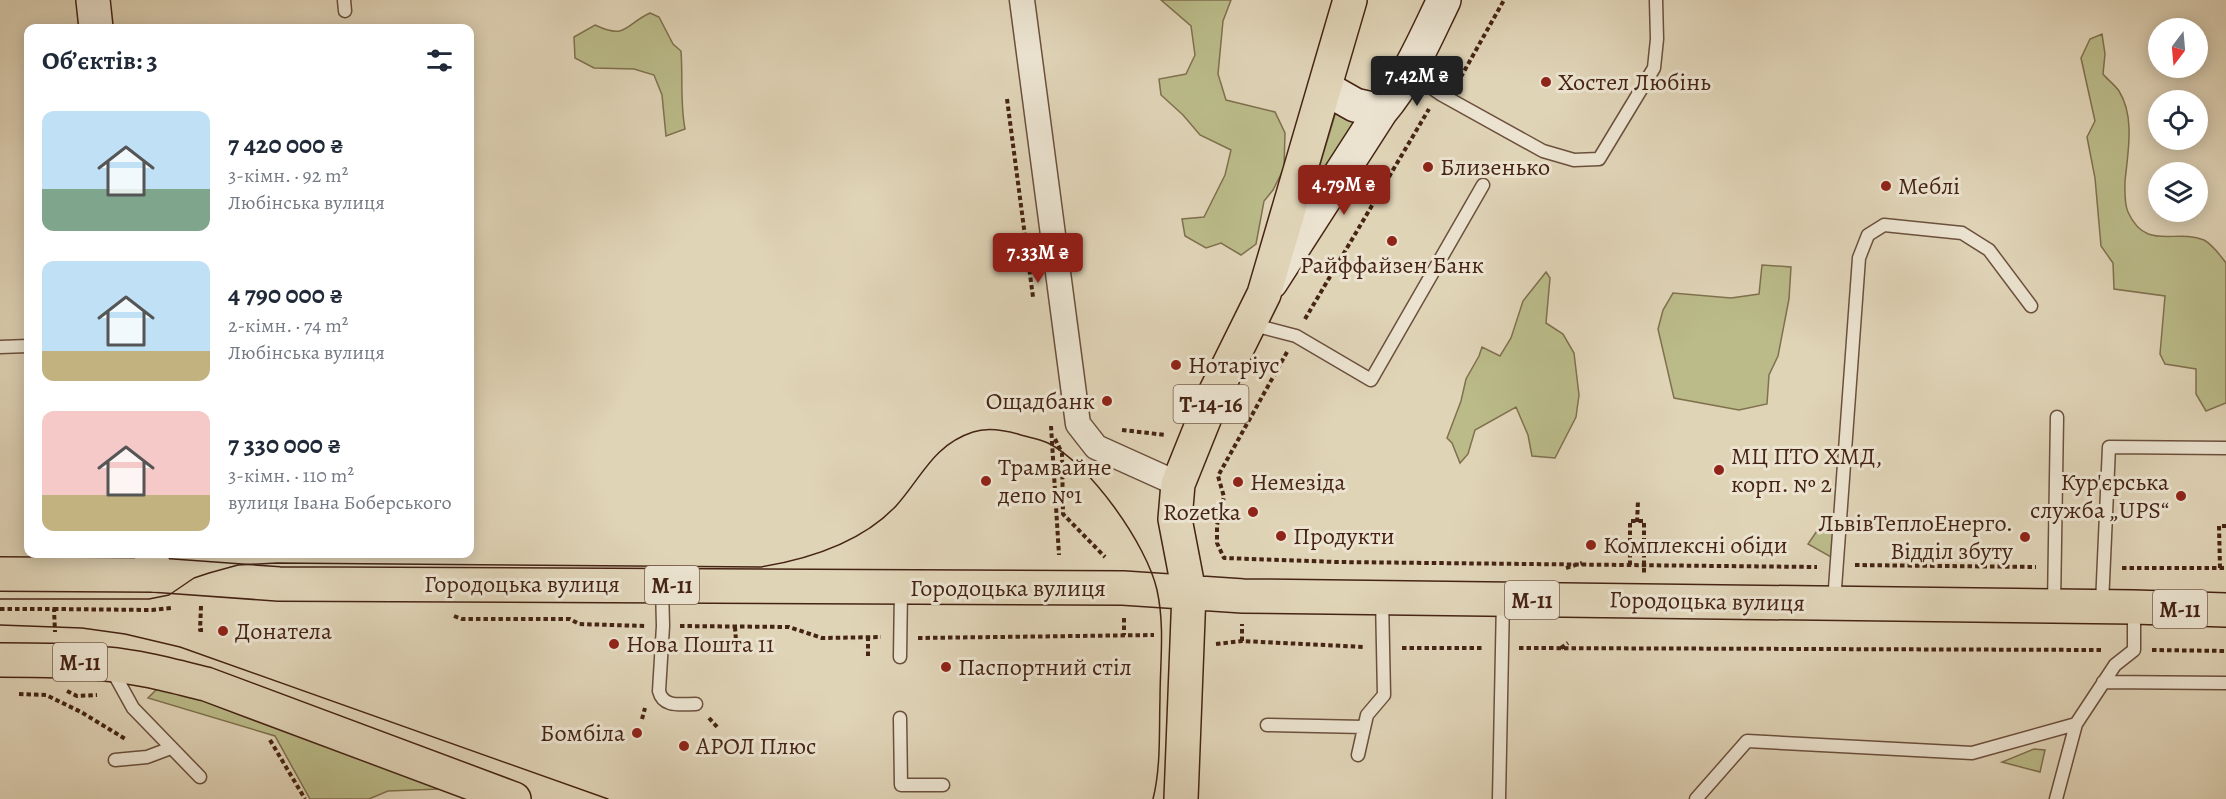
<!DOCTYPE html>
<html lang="uk">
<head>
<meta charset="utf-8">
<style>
  :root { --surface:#fff; --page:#f2f2f3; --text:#1f2937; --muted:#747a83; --accent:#8f2418 }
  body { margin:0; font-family:Alegreya,serif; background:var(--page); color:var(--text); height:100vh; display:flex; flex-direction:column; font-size:22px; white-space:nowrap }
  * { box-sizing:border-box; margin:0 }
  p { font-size:20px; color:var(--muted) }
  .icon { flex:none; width:33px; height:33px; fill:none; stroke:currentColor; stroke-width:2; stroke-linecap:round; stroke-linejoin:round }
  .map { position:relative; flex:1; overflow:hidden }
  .sheet { position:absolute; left:24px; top:24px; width:450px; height:534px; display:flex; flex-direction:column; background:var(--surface); border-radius:12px; box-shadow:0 3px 15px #0003 }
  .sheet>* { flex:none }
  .needle { width:39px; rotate:196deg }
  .buttons { position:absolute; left:2148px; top:18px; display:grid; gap:12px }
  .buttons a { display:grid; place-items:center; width:60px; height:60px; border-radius:50%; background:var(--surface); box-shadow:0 3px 15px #0003; font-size:30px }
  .price { position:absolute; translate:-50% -51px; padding:0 14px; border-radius:6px; background:var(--accent); color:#fff; font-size:20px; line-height:39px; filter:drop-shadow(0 2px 3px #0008) }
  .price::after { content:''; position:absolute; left:50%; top:36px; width:18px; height:14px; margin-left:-9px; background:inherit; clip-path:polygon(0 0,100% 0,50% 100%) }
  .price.active { background:#222; color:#fff }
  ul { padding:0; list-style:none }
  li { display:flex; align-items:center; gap:18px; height:150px; padding:0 18px }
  li span { display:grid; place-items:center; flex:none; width:168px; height:120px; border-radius:12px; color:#555 }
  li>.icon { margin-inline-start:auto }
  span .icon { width:72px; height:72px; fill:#fffc; stroke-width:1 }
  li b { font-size:26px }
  h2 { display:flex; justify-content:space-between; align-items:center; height:72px; padding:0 18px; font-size:26px }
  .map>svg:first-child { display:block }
  .green { fill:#babb89; stroke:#80704e; stroke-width:1.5 }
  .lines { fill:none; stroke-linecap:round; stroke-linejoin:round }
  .lane-casing { stroke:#6c503d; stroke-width:15 }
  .street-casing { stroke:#6c503d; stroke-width:27 }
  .secondary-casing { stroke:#462414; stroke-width:36 }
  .primary-casing { stroke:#462414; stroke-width:36 }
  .path { stroke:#462414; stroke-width:4; stroke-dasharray:4.5 3; stroke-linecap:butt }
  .lane { stroke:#ebe3d0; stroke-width:12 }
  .street { stroke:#ebe3d0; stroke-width:24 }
  .secondary { stroke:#ebe3d0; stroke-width:33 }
  .primary { stroke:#e0d4b7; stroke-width:33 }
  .tram { stroke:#462414; stroke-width:1.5 }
  .poi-dot { fill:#8f2418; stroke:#ebe3d0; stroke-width:2 }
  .labels { text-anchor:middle; stroke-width:6; stroke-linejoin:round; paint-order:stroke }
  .shield { fill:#ebe3d0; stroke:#785d4c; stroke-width:1.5 }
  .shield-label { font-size:22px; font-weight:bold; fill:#462414 }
  .poi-label { font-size:24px; fill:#462414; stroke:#ebe3d0; text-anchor:start }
  .street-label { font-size:24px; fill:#462414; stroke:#ebe3d0 }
</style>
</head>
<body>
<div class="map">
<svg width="2226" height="799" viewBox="0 0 2226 799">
  <rect width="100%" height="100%" fill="#e0d4b7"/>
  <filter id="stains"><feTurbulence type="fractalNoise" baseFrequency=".00333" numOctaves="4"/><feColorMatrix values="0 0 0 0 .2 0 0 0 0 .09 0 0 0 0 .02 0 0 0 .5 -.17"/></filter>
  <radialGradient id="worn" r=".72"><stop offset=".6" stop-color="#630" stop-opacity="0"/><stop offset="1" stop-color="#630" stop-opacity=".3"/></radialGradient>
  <path class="green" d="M1161,0H1231L1223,21L1218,74L1226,100L1275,112L1285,133L1284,168L1273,190L1264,201L1256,244L1241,255L1221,243L1206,248L1185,236L1182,219L1204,217L1225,175L1231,150L1200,135L1183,115L1161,95L1159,79L1186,74L1195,55L1191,26Z
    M650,13L659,17L673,44L681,51C683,77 680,103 685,129L666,136L662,95L654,75L634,69L594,68L575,58L574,37L595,25C627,40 624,25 650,13Z
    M2102,34L2105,54L2103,74C2108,80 2115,85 2119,91C2135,116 2128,152 2125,181C2125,190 2124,203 2128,212C2146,252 2175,228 2204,240C2213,245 2220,255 2226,263V403L2206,411L2196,394V369L2165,364L2160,354L2165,296L2114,289L2113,263L2101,246L2095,178L2087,137L2095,121L2081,58L2090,39Z
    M1338,105L1364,115L1311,194Z
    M1762,265L1791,267L1789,299L1778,356L1769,375L1767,404L1739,410L1674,398L1658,329L1663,310L1673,293L1731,298L1759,294Z
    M1546,272L1550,278L1546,323L1563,334L1574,353L1579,395L1576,417L1555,458L1532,456L1528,435L1516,407L1475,430L1468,454L1460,463L1452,443L1447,438L1461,401L1466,379L1479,356L1482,347L1500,356L1511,338L1523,301Z
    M1835,515L1845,542L1838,561L1808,544L1819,528Z
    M161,685L467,788L388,791L369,799H310L275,736L148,698Z
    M2034,749L2045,750L2040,772L2002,762Z"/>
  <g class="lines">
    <defs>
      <path id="lane" d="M344,0L345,11
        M1409,72L1442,95L1543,151L1574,160L1599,159L1654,68L1657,39L1656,0
        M1250,324L1296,336L1371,380L1483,185
        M0,347L28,346
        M662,586L663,626L659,691C663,708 681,704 696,704
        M1834,602L1859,258L1868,235L1884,225L1962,233L1989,250L2031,306
        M2102,604L2109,447L2226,448
        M2054,605L2057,417
        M900,657L901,589
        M112,670L133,708L200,777
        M2103,682L2226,683
        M900,718L901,785H943
        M1267,725L1364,727
        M1358,755L1367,715L1384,695L1382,598
        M115,760L147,757L171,748
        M1499,799L1503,600
        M1696,799L1747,741L1972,753L2076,724
        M2056,799L2076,724L2115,665L2134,650V608"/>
      <path id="street" d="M1022,0L1078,424L1096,447L1178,484"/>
      <path id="secondary" d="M93,0L96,28
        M1325,88L1355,105L1381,111
        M1271,282L1381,111C1409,78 1425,39 1444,0
        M151,554L155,575"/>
      <path id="primary" d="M0,574L155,575L279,584L1123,588L1243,596L2134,607L2226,610
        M0,660C36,660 71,660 106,664C140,667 173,676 206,684L514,799
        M1181,799L1189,592L1175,519L1178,484L1213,397L1264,294L1350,0"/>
    </defs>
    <use href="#lane" class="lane-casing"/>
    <use href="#street" class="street-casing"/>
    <use href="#secondary" class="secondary-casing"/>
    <use href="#primary" class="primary-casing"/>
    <path class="path" d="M1455,82L1462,75L1504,0
      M1007,99L1033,297
      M1305,319L1429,109
      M1287,352L1218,476L1224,497L1217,525V543L1224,558L1337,562L1817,567
      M1051,426L1059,555
      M1122,430L1166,435
      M1055,439L1062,453L1063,514L1105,557
      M1637,522L1638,501
      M1630,565V521H1644V573
      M1855,565L2036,567
      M1566,568L1582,563
      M2122,568H2226
      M2220,568L2219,526H2226
      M201,606L200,630H206
      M0,609H54L55,632
      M54,609L152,610L171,608
      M454,616L462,619H570L579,624L645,626
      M1124,618V635
      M680,626L789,627L822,638L881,637
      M735,627L737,655
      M918,638L1154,635
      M1242,641V624
      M1216,644L1242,641L1364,647
      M1402,648H1484
      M1519,648L2102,650
      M1561,648L1568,643
      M2152,650L2226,651
      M868,656V637
      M67,691L77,696L97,695
      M19,694L46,695L81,712L127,740
      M709,718L719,729
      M642,719L645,708
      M270,740L305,799"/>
    <use href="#lane" class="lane"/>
    <use href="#street" class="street"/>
    <use href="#secondary" class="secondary"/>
    <use href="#primary" class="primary"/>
    <path class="tram" d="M0,599H149L169,595L194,578L209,573L238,565L277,563L761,567C809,559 861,543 896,506C922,477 933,445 973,432C987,427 1004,430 1018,434C1027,437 1039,439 1048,443C1090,464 1147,545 1157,590C1165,626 1160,663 1160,699C1159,732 1161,767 1153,799
      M0,625L82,628L125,634L180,647L608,799"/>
  </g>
  <g class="poi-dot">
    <circle cx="1546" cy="82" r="6"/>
    <circle cx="1428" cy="167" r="6"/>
    <circle cx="1886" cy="186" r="6"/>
    <circle cx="1392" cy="241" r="6"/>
    <circle cx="1176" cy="365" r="6"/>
    <circle cx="1107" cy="401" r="6"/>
    <circle cx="1719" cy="470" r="6"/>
    <circle cx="986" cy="481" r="6"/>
    <circle cx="1238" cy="482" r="6"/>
    <circle cx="2181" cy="496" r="6"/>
    <circle cx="1253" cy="512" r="6"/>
    <circle cx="1281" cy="536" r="6"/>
    <circle cx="2025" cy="537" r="6"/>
    <circle cx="1591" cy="545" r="6"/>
    <circle cx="223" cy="631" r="6"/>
    <circle cx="614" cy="644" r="6"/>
    <circle cx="946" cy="667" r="6"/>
    <circle cx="637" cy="733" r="6"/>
    <circle cx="684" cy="746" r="6"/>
  </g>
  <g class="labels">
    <g class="shield">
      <rect x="1173.5" y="385" width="75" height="38" rx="4.5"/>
      <rect x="645" y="566" width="54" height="38" rx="4.5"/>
      <rect x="1505" y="581" width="54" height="38" rx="4.5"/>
      <rect x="2153" y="590" width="54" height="38" rx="4.5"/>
      <rect x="53" y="643" width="54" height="38" rx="4.5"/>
    </g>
    <g class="shield-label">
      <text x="1211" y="412">Т-14-16</text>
      <text x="672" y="593">М-11</text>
      <text x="1532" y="608">М-11</text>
      <text x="2180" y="617">М-11</text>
      <text x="80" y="670">М-11</text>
    </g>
    <g class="poi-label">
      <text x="1558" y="90">Хостел Любінь</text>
      <text x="1440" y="175">Близенько</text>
      <text x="1898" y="194">Меблі</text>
      <text x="1392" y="273" text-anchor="middle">Райффайзен Банк</text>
      <text x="1188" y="373">Нотаріус</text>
      <text x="1095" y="409" text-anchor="end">Ощадбанк</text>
      <text x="1731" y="464">МЦ ПТО ХМД,<tspan x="1731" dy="28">корп. № 2</tspan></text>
      <text x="998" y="475">Трамвайне<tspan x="998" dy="28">депо №1</tspan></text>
      <text x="1250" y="490">Немезіда</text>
      <text x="2169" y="490" text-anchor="end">Кур'єрська<tspan x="2169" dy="28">служба „UPS“</tspan></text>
      <text x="1241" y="520" text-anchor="end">Rozetka</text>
      <text x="2013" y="531" text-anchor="end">ЛьвівТеплоЕнерго.<tspan x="2013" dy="28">Відділ збуту</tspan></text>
      <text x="1293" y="544">Продукти</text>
      <text x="1603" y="553">Комплексні обіди</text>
      <text x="235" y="639">Донатела</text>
      <text x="626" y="652">Нова Пошта 11</text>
      <text x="958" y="675">Паспортний стіл</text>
      <text x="625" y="741" text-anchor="end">Бомбіла</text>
      <text x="696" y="754">АРОЛ Плюс</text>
    </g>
    <g class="street-label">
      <text x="522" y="592">Городоцька вулиця</text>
      <text x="1008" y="596">Городоцька вулиця</text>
      <text transform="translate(1707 601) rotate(1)" y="8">Городоцька вулиця</text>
    </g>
  </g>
  <rect width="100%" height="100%" filter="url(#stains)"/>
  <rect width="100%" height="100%" fill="url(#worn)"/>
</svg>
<div class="buttons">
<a><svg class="needle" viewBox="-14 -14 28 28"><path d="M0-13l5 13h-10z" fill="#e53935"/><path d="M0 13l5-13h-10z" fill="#747a83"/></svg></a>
<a><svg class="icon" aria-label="locate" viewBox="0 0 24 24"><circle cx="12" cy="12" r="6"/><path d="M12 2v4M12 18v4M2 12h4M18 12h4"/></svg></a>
<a><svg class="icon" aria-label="layers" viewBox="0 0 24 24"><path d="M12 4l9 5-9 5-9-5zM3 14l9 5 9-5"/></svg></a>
</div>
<b class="price active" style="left:1417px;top:107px">7.42M ₴</b>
<b class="price" style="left:1344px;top:216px">4.79M ₴</b>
<b class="price" style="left:1038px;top:284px">7.33M ₴</b>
<section class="sheet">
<h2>Об’єктів: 3<svg class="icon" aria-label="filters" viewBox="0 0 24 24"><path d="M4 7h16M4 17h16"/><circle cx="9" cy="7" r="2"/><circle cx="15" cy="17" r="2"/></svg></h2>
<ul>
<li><span style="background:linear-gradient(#bfe0f5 65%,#7fa58c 0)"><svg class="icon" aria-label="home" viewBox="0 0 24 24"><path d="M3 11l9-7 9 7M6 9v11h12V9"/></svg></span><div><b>7 420 000 ₴</b><p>3-кімн. · 92 m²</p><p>Любінська вулиця</p></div></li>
<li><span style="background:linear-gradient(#bfe0f5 75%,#c2b280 0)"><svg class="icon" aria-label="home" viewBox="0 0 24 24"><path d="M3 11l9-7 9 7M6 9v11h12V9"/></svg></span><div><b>4 790 000 ₴</b><p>2-кімн. · 74 m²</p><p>Любінська вулиця</p></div></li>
<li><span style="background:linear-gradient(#f6c9c9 70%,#c2b280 0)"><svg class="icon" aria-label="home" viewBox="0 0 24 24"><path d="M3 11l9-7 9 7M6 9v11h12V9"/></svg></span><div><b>7 330 000 ₴</b><p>3-кімн. · 110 m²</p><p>вулиця Івана Боберського</p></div></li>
</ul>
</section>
</div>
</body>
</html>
